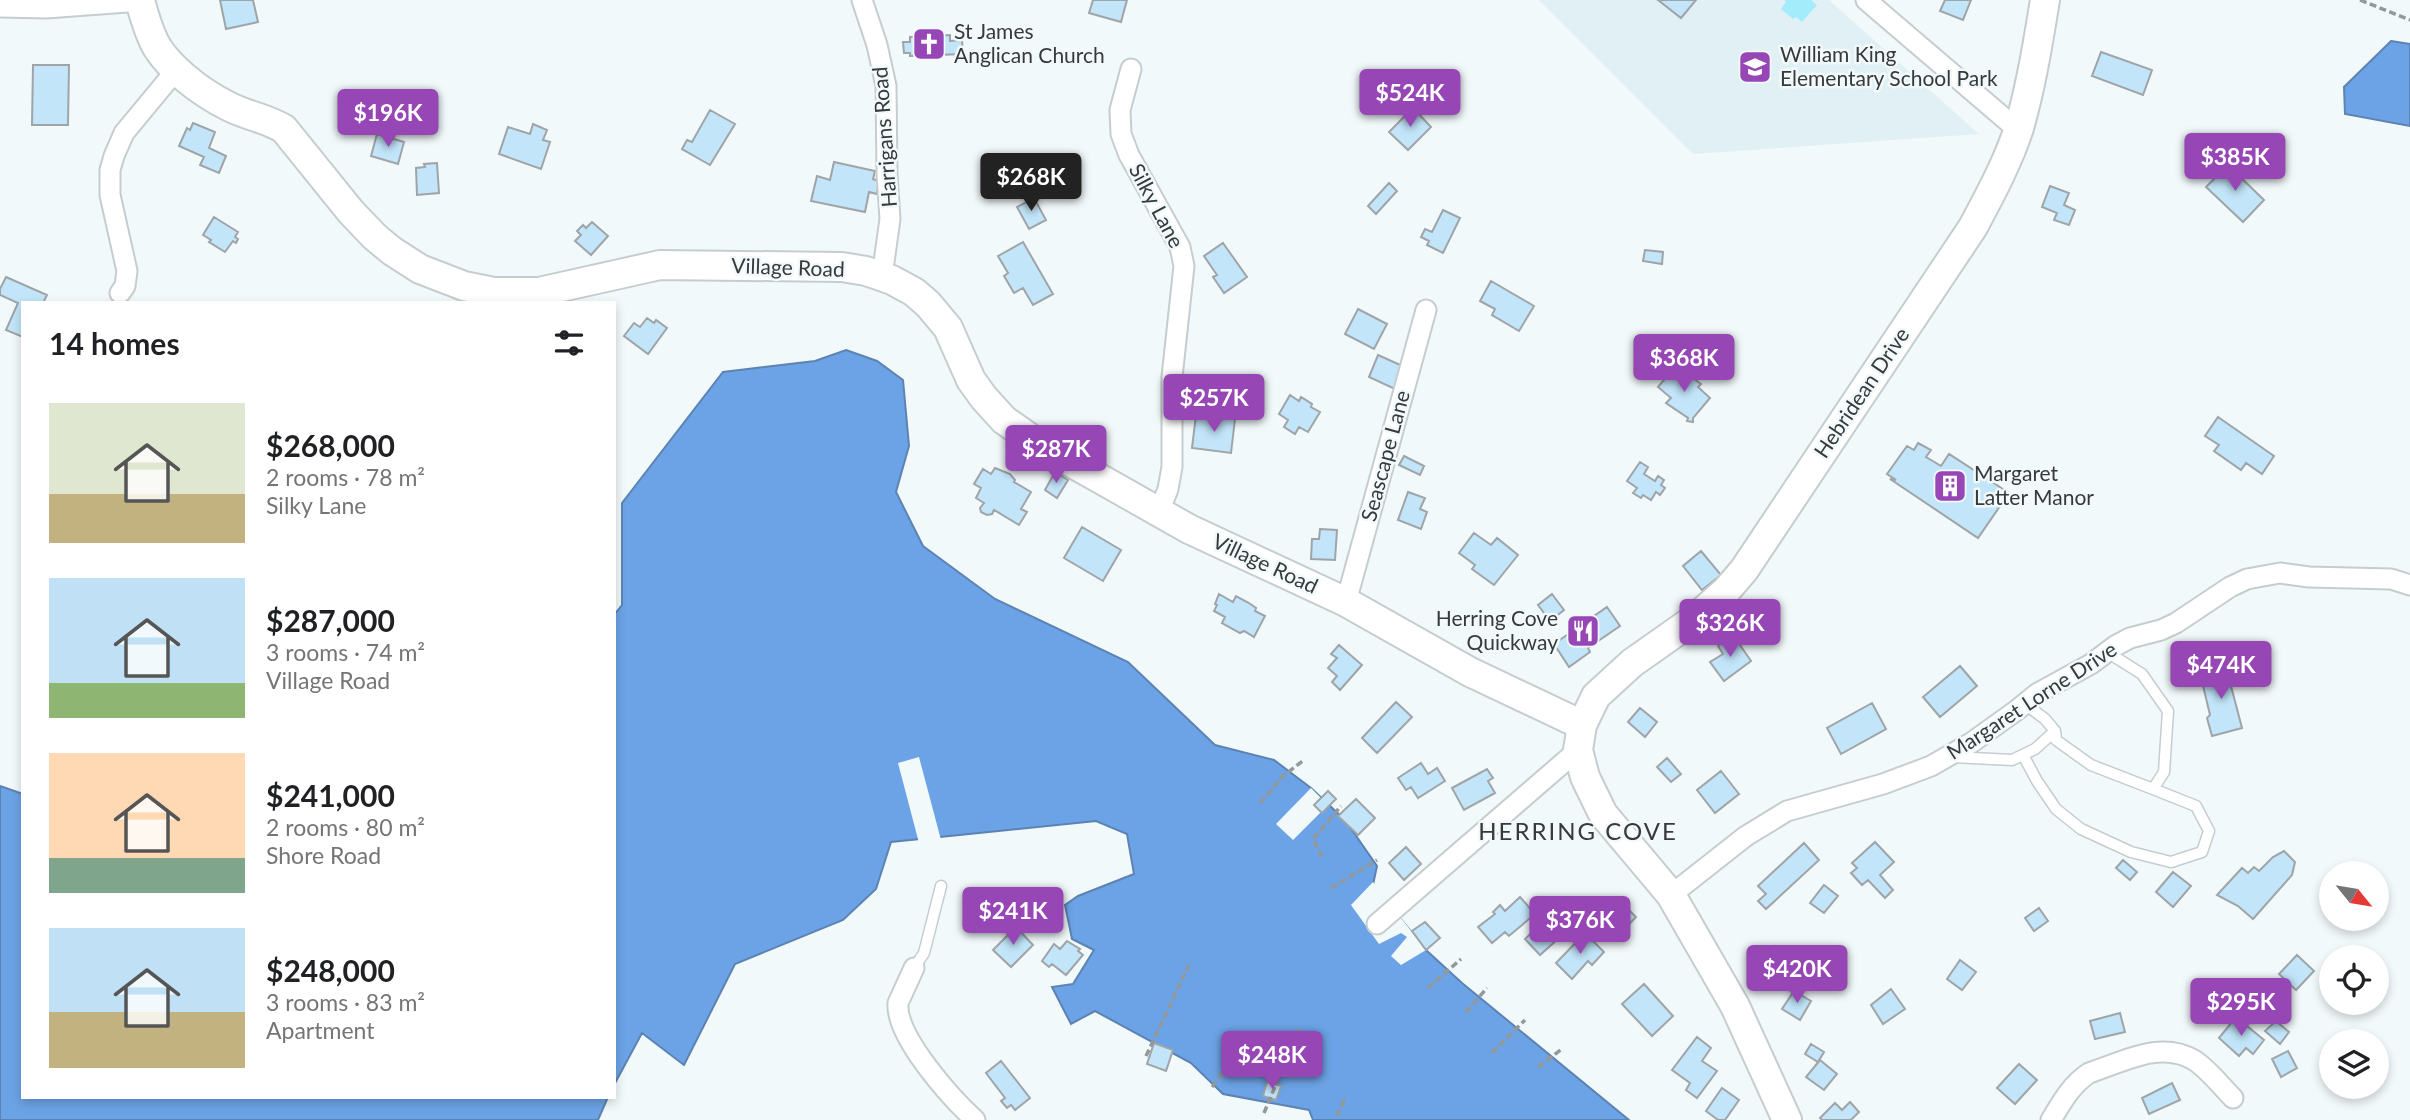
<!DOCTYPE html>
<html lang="en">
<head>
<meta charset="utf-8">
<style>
  :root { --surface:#fff; --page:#f2f2f2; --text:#202124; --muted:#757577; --accent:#9746b5 }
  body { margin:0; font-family:Lato,sans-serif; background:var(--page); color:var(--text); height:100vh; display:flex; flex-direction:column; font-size:26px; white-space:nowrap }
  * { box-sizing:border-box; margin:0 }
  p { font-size:23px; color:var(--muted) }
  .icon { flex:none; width:38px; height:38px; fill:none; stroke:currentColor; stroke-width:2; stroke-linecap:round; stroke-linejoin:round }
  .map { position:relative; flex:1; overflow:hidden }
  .sheet { position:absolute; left:21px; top:301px; width:595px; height:798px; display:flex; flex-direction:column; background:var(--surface); border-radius:0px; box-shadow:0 4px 10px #0003 }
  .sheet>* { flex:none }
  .needle { width:46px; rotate:120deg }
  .buttons { position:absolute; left:2319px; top:861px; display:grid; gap:14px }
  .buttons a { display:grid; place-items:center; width:70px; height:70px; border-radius:50%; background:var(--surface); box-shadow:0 4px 10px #0003; font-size:35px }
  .price { position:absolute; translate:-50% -60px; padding:0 16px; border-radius:7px; background:var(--accent); color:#fff; font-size:23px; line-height:46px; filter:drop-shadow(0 2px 4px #0008) }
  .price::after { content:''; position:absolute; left:50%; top:42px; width:21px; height:16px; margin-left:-10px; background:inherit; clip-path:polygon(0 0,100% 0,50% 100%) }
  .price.selected { background:#222; color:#fff }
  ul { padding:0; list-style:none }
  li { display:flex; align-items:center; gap:21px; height:175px; padding:0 28px }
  li span { display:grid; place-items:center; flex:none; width:196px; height:140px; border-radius:0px; color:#555 }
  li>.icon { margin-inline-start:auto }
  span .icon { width:84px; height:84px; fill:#fffc; stroke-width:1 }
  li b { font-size:30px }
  h2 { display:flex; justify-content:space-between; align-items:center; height:84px; padding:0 28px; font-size:30px }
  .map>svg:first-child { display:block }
  .built { fill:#e0f0f4 }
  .green { fill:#a3ecfb }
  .water { fill:#6ca3e6; stroke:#5c83b2; stroke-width:2 }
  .pier { fill:#f2f9fa }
  .building { fill:#c2e5f9; stroke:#9fa4a8; stroke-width:2 }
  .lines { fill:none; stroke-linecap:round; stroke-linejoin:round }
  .lane-casing { stroke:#c6cdce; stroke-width:13 }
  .street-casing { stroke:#c6cdce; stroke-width:23 }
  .secondary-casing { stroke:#c6cdce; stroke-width:32 }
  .path { stroke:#939899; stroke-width:3.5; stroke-dasharray:7 3.5; stroke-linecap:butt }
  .lane { stroke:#fff; stroke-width:10 }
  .street { stroke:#fff; stroke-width:19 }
  .secondary { stroke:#fff; stroke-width:28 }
  .labels { text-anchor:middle; stroke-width:5; stroke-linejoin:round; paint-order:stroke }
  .poi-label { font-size:21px; fill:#37393a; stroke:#f2f9fa; text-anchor:start }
  .street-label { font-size:21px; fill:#37393a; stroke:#f2f9fa }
  .quarter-label { font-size:24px; letter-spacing:2px; fill:#37393a; stroke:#f2f9fa }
</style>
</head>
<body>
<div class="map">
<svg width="2410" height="1120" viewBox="0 0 2410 1120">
  <rect width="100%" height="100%" fill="#f2f9fa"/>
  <path class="built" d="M1539,0H1829L1979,134L1693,154Z"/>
  <path class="green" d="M1784,0H1811L1817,5L1802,22L1796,17L1793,19L1781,9L1786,2Z"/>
  <path class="water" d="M2391,41L2410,44V126L2345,114L2344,87Z
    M846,350L877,361L903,380L909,446L896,492L923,546L995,599L1128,662L1215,745L1274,760L1311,788L1345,820L1377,866L1373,885L1426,950L1462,983L1629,1120H1313L1309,1110L1223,1094L1191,1063L1095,1011L1071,1024L1052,987L1073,984L1094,950L1072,939L1065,905L1078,896L1134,874L1127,834L1096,821L891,842L876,889L843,920L735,964L684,1065L642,1033L614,1085V615L622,605V503L723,372L815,361Z
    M0,786L23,794V1097H608L598,1120H0Z"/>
  <path class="pier" d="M919,757L941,840L919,843L898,763Z
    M1311,788L1328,805L1293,840L1276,824Z
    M1373,882L1426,950L1401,965L1391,956L1407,937L1401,933L1379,944L1351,905Z"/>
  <path class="building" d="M220,0H253L258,22L226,29Z
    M1093,0H1127L1121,22L1089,13Z
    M1658,0H1696L1681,18Z
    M1945,0H1971L1963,20L1940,11Z
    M950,35V41L962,40L963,54L910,56V53H904L903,42H910V37Z
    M2101,52L2152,70L2143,95L2092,76Z
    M33,65H69L68,125H32Z
    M1413,108L1431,127L1408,150L1389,132Z
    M710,110L735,124L710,165L682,149L687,140L692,142Z
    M193,123L215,132L209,148L226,156L219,173L200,165L204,157L179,146L187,128L190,130Z
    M533,124L547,130L543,140L550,142L541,169L499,154L508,127L530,134Z
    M377,134L404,142L398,164L371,156Z
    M834,162L875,171L873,179L879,181L877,194L869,192L865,212L811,201L817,176L830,180Z
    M437,163L439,193L417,195L416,168L425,167L424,164Z
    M2228,165L2264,200L2243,222L2206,187Z
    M1045,175L1060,176L1059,195L1044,194Z
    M1389,183L1397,191L1376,214L1368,206Z
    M2050,186L2069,193L2064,205L2075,210L2069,225L2054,220L2057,213L2042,207Z
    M1034,198L1046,220L1029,229L1017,207Z
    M1443,210L1460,218L1443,253L1427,245L1429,241L1421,237L1425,229L1432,232Z
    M214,217L238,232L235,237L238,239L236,243L233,241L225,252L209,242L211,240L203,235Z
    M592,222L608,236L591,255L575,241L581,235L577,231L583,225L586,228Z
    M1023,242L1053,294L1033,305L1023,288L1014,293L1004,276L1008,273L998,256Z
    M1223,243L1247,277L1224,293L1213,277L1217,275L1204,256Z
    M1645,250L1663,252L1662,264L1643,261Z
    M6,277L47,295L44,301L46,303H23V337L6,330L18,303L0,295V289Z
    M1491,281L1534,306L1519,331L1492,315L1495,309L1480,301Z
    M1358,309L1387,324L1374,349L1345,334Z
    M647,318L654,323L656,320L667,328L648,354L624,336L634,323L640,327Z
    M1378,355L1407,368L1397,390L1369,377Z
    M1674,368L1686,378L1689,375L1701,384L1698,387L1710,398L1693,418V422L1687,421L1688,418L1666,403L1671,398L1658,387Z
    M1290,395L1299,401L1301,397L1312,404L1311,407L1320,412L1308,432L1299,427L1295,434L1284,427L1288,420L1279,414Z
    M1196,415L1235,419L1231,453L1192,448Z
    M2218,417L2274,456L2262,474L2246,463L2241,470L2214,451L2219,445L2205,436Z
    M1918,443L1931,450L1926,457L1941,466L1949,454L2009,493L1978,538L1890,479L1896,480L1887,474L1907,446L1914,450Z
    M1404,456L1424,466L1420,475L1399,465Z
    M1640,462L1648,467L1644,474L1655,481L1658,476L1664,480L1661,485L1665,488L1660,495L1656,492L1651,500L1643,495L1641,498L1633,493L1637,488L1627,481Z
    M995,468L1010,474L1015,480L1014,482L1031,492L1021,509L1027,512L1019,525L994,510L992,514L987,515L981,512L980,508L984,503L976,498L981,488L974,484L983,469L991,474Z
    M1055,472L1068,480L1057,498L1045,490Z
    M1408,492L1425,498L1420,509L1427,512L1421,529L1398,520Z
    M1082,527L1121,550L1103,581L1064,558Z
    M1320,529L1337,530L1335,560L1311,559L1312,539H1319Z
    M1474,533L1491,545L1497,538L1518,555L1494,585L1472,569L1475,565L1459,553Z
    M1701,551L1721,575L1702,590L1683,566Z
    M1219,594L1233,602L1236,596L1249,603L1256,608L1255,611L1265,616L1254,637L1244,631L1240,633L1222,623L1225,617L1214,611L1217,605L1215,604Z
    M1552,594L1564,610L1550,621L1538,605Z
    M1607,607L1620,626L1588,648L1590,652L1569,667L1554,644Z
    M1733,635L1751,661L1724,681L1710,662L1723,654L1718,646Z
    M1339,645L1362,665L1340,690L1332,682L1337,676L1328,668L1337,658L1331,654Z
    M1960,666L1977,686L1940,717L1923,697Z
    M2231,666L2235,684L2231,686L2242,728L2212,736L2207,718L2210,715L2200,673Z
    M1396,702L1412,717L1377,753L1362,738Z
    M1872,703L1886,729L1841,754L1827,728Z
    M1640,708L1657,722L1645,737L1628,722Z
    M1667,758L1681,774L1671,782L1657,767Z
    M1421,763L1428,774L1437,768L1445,781L1418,798L1411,787L1406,790L1398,778Z
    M1487,769L1493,778L1488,781L1495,793L1464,810L1452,788Z
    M1721,771L1739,794L1715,813L1697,790Z
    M1328,791L1336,799L1322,813L1314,805Z
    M1356,799L1375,818L1358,835L1338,816Z
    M1875,842L1894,862L1880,875L1893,890L1885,898L1868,880L1862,885L1851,873L1857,868L1852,863Z
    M1804,843L1819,860L1766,909L1758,901L1766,894L1758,886Z
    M1406,847L1421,864L1404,880L1389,863Z
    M2284,851L2295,862L2292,875L2253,919L2238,906L2217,895L2242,868L2248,873L2254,867L2259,871L2273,857Z
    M2123,860L2137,872L2130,880L2116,868Z
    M2173,872L2191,886L2173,907L2156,892Z
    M1824,885L1838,896L1824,913L1810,903Z
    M1520,897L1535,914L1509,936L1505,932L1492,943L1478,927L1495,914L1493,912L1500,905L1505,911Z
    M1620,901L1636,917L1619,935L1603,919Z
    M1560,906L1572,918L1564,926L1568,930L1540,955L1525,939Z
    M2039,908L2048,921L2034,931L2025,918Z
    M1425,922L1440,938L1426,950L1412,931Z
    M1016,927L1033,945L1011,967L993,950Z
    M1585,933L1604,952L1592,965L1588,961L1572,979L1556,963Z
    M1067,941L1080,949L1078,951L1083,955L1066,975L1052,964L1049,967L1042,961L1054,944L1060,949Z
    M1774,946L1788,962L1770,979L1755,962Z
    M2297,955L2314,971L2296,990L2279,974Z
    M1960,960L1976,972L1962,990L1947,979Z
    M1644,984L1673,1016L1652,1036L1622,1004Z
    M1891,989L1905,1009L1883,1024L1871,1005Z
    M1794,991L1811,1001L1800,1020L1782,1009Z
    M2120,1013L2125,1032L2095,1039L2090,1021Z
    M2236,1017L2264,1040L2253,1054L2246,1048L2239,1056L2219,1038Z
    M2276,1021L2289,1032L2280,1044L2265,1031Z
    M1697,1037L1711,1048L1702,1061L1717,1071L1697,1098L1686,1090L1690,1083L1672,1070Z
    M1154,1043L1173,1050L1166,1071L1147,1064Z
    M1811,1044L1824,1052L1818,1062L1805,1054Z
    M2288,1051L2297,1068L2281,1077L2272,1059Z
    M1820,1060L1837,1074L1824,1090L1806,1077Z
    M1001,1061L1030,1098L1015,1110L1011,1105L1007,1108L1001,1101L1005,1098L986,1073Z
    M2019,1064L2037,1080L2015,1104L1997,1088Z
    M1267,1082L1281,1086L1276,1100L1263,1096Z
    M2172,1083L2180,1100L2149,1114L2142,1098Z
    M1722,1088L1739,1100L1725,1120H1718L1706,1111Z
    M1850,1102L1859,1112L1851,1120H1822L1820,1118L1835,1103L1842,1110Z"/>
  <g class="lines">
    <defs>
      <path id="lane" d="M2055,731L2056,740L2091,765L2153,789L2164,772L2168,711L2142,674L2107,652
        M2023,755L2037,781L2056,809L2081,829L2131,852L2171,862L2202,852L2209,831L2196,806L2153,789
        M1952,757L2012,760L2035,749L2055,731L2045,719L2025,704
        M914,968L924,953L941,886"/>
      <path id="street" d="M862,0L877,45L886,86L887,174L890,219L884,262L880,276
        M1866,0L2018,130
        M0,7L46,8L141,1
        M1131,69L1120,110L1121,134L1129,155L1180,247L1184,266L1172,377V467L1168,489L1159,512
        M120,293L125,286L127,271L110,195V170L114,156L124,133L177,69
        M1346,602L1426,310
        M1671,895L1746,836L1787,811L1883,784L1931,766L1971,743L2017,710L2038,693L2091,664L2115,646L2130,638L2161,630L2176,623L2230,587L2247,579L2280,573L2309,577L2391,579L2410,585
        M1377,924L1578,750
        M914,968L898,1003C895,1036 951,1098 975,1120
        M2051,1120C2062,1102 2071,1085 2089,1073C2123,1062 2160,1040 2194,1060C2209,1070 2221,1086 2233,1098"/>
      <path id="secondary" d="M140,0C143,12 147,25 152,37C163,65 202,93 228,106C247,116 266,118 284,129L351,212L375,237L392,251L420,269L464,286L494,292H539L660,265L842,267L866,271L892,280L914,292L928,304L948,328L971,380L984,398L1004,420L1037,443L1189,529L1346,602L1470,672L1582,725
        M1787,1120L1735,1006L1671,895L1603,814L1585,777L1578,750L1582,725L1596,696L1632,663L1693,620L1726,591L1744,570L1973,227C1990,195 2008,162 2019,128C2031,86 2038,43 2045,0"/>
    </defs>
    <use href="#lane" class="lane-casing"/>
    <use href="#street" class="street-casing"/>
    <use href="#secondary" class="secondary-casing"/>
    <path class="path" d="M2360,0L2410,20
      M1260,803L1283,776L1304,760
      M1322,857L1313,839L1341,806
      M1331,888L1377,860
      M1428,988L1461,959
      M1466,1012L1487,988
      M1492,1053L1525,1020
      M1146,1056L1189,965
      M1538,1067L1562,1049
      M1212,1087L1256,1030
      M1264,1113L1299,1029
      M1337,1116L1346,1096"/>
    <use href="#lane" class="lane"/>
    <use href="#street" class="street"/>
    <use href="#secondary" class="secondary"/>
  </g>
  <defs>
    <symbol id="church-square" viewBox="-11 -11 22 22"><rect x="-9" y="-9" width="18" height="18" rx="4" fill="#9746b5" stroke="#f2f9fa"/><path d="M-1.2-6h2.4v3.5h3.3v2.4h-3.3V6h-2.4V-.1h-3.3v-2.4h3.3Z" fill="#fff"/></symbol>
    <symbol id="school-square" viewBox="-11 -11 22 22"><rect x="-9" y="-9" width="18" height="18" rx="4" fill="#9746b5" stroke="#f2f9fa"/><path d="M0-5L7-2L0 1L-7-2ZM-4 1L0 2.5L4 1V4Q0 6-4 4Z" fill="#fff"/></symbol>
    <symbol id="building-square" viewBox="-11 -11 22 22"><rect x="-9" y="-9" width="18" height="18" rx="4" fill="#9746b5" stroke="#f2f9fa"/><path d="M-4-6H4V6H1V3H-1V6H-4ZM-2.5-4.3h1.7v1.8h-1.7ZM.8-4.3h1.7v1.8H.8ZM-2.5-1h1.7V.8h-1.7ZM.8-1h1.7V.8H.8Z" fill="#fff"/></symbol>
    <symbol id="restaurant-square" viewBox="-11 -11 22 22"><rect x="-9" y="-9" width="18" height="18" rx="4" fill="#9746b5" stroke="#f2f9fa"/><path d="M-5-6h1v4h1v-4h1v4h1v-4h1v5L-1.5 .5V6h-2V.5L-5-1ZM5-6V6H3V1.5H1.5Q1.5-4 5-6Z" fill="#fff"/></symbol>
  </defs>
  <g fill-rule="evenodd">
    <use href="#church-square" x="910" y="25" width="38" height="38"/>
    <use href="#school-square" x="1736" y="48" width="38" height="38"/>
    <use href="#building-square" x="1931" y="467" width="38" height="38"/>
    <use href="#restaurant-square" x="1564" y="612" width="38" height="38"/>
  </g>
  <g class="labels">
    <g class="poi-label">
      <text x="954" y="39">St James<tspan x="954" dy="24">Anglican Church</tspan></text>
      <text x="1780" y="62">William King<tspan x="1780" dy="24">Elementary School Park</tspan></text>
      <text x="1974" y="481">Margaret<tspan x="1974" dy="24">Latter Manor</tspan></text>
      <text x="1558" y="626" text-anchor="end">Herring Cove<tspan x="1558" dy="24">Quickway</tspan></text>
    </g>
    <g class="street-label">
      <text transform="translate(885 137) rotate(-94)" y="7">Harrigans Road</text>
      <text transform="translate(1156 206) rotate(62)" y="7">Silky Lane</text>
      <text transform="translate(788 268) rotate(2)" y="7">Village Road</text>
      <text transform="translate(1862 393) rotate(-56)" y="7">Hebridean Drive</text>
      <text transform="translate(1386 456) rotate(-75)" y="7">Seascape Lane</text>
      <text transform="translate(1265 564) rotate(25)" y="7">Village Road</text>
      <text transform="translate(2032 701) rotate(-33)" y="7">Margaret Lorne Drive</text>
    </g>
    <g class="quarter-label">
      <text x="1578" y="840">HERRING COVE</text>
    </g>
  </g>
</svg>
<div class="buttons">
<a><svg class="needle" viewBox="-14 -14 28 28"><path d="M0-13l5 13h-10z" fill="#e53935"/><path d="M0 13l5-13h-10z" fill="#757577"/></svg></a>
<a><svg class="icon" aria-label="locate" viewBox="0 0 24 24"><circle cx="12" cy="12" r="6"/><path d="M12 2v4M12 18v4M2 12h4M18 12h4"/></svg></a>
<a><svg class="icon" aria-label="layers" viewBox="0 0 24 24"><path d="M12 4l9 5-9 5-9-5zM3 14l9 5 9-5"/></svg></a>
</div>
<b class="price" style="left:1410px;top:129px">$524K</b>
<b class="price" style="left:388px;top:149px">$196K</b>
<b class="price" style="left:2235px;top:193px">$385K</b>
<b class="price selected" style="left:1031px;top:213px">$268K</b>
<b class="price" style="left:1684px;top:394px">$368K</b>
<b class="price" style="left:1214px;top:434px">$257K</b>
<b class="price" style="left:1056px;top:485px">$287K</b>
<b class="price" style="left:1730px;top:659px">$326K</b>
<b class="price" style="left:2221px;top:701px">$474K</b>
<b class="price" style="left:1013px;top:947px">$241K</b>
<b class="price" style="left:1580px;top:956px">$376K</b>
<b class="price" style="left:1797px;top:1005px">$420K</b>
<b class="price" style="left:2241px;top:1038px">$295K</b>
<b class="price" style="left:1272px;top:1091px">$248K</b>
<section class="sheet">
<h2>14 homes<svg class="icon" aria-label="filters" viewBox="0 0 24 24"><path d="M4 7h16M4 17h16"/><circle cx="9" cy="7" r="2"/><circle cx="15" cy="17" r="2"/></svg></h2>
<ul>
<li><span style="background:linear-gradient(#dfe7d0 65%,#c2b280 0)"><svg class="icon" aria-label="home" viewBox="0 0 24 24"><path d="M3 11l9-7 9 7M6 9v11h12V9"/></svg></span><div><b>$268,000</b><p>2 rooms · 78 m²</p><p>Silky Lane</p></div></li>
<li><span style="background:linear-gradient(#bfe0f5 75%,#8fb573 0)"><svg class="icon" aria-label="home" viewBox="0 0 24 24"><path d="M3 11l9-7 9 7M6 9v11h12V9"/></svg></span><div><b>$287,000</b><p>3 rooms · 74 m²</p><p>Village Road</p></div></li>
<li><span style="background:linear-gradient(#ffd9b3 75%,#7fa58c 0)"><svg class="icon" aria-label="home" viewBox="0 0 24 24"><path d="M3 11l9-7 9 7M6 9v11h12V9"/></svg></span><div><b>$241,000</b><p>2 rooms · 80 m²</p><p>Shore Road</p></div></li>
<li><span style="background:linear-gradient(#bfe0f5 60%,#c2b280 0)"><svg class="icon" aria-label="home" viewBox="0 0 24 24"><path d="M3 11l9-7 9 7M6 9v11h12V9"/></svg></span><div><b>$248,000</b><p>3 rooms · 83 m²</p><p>Apartment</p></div></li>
</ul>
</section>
</div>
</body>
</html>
